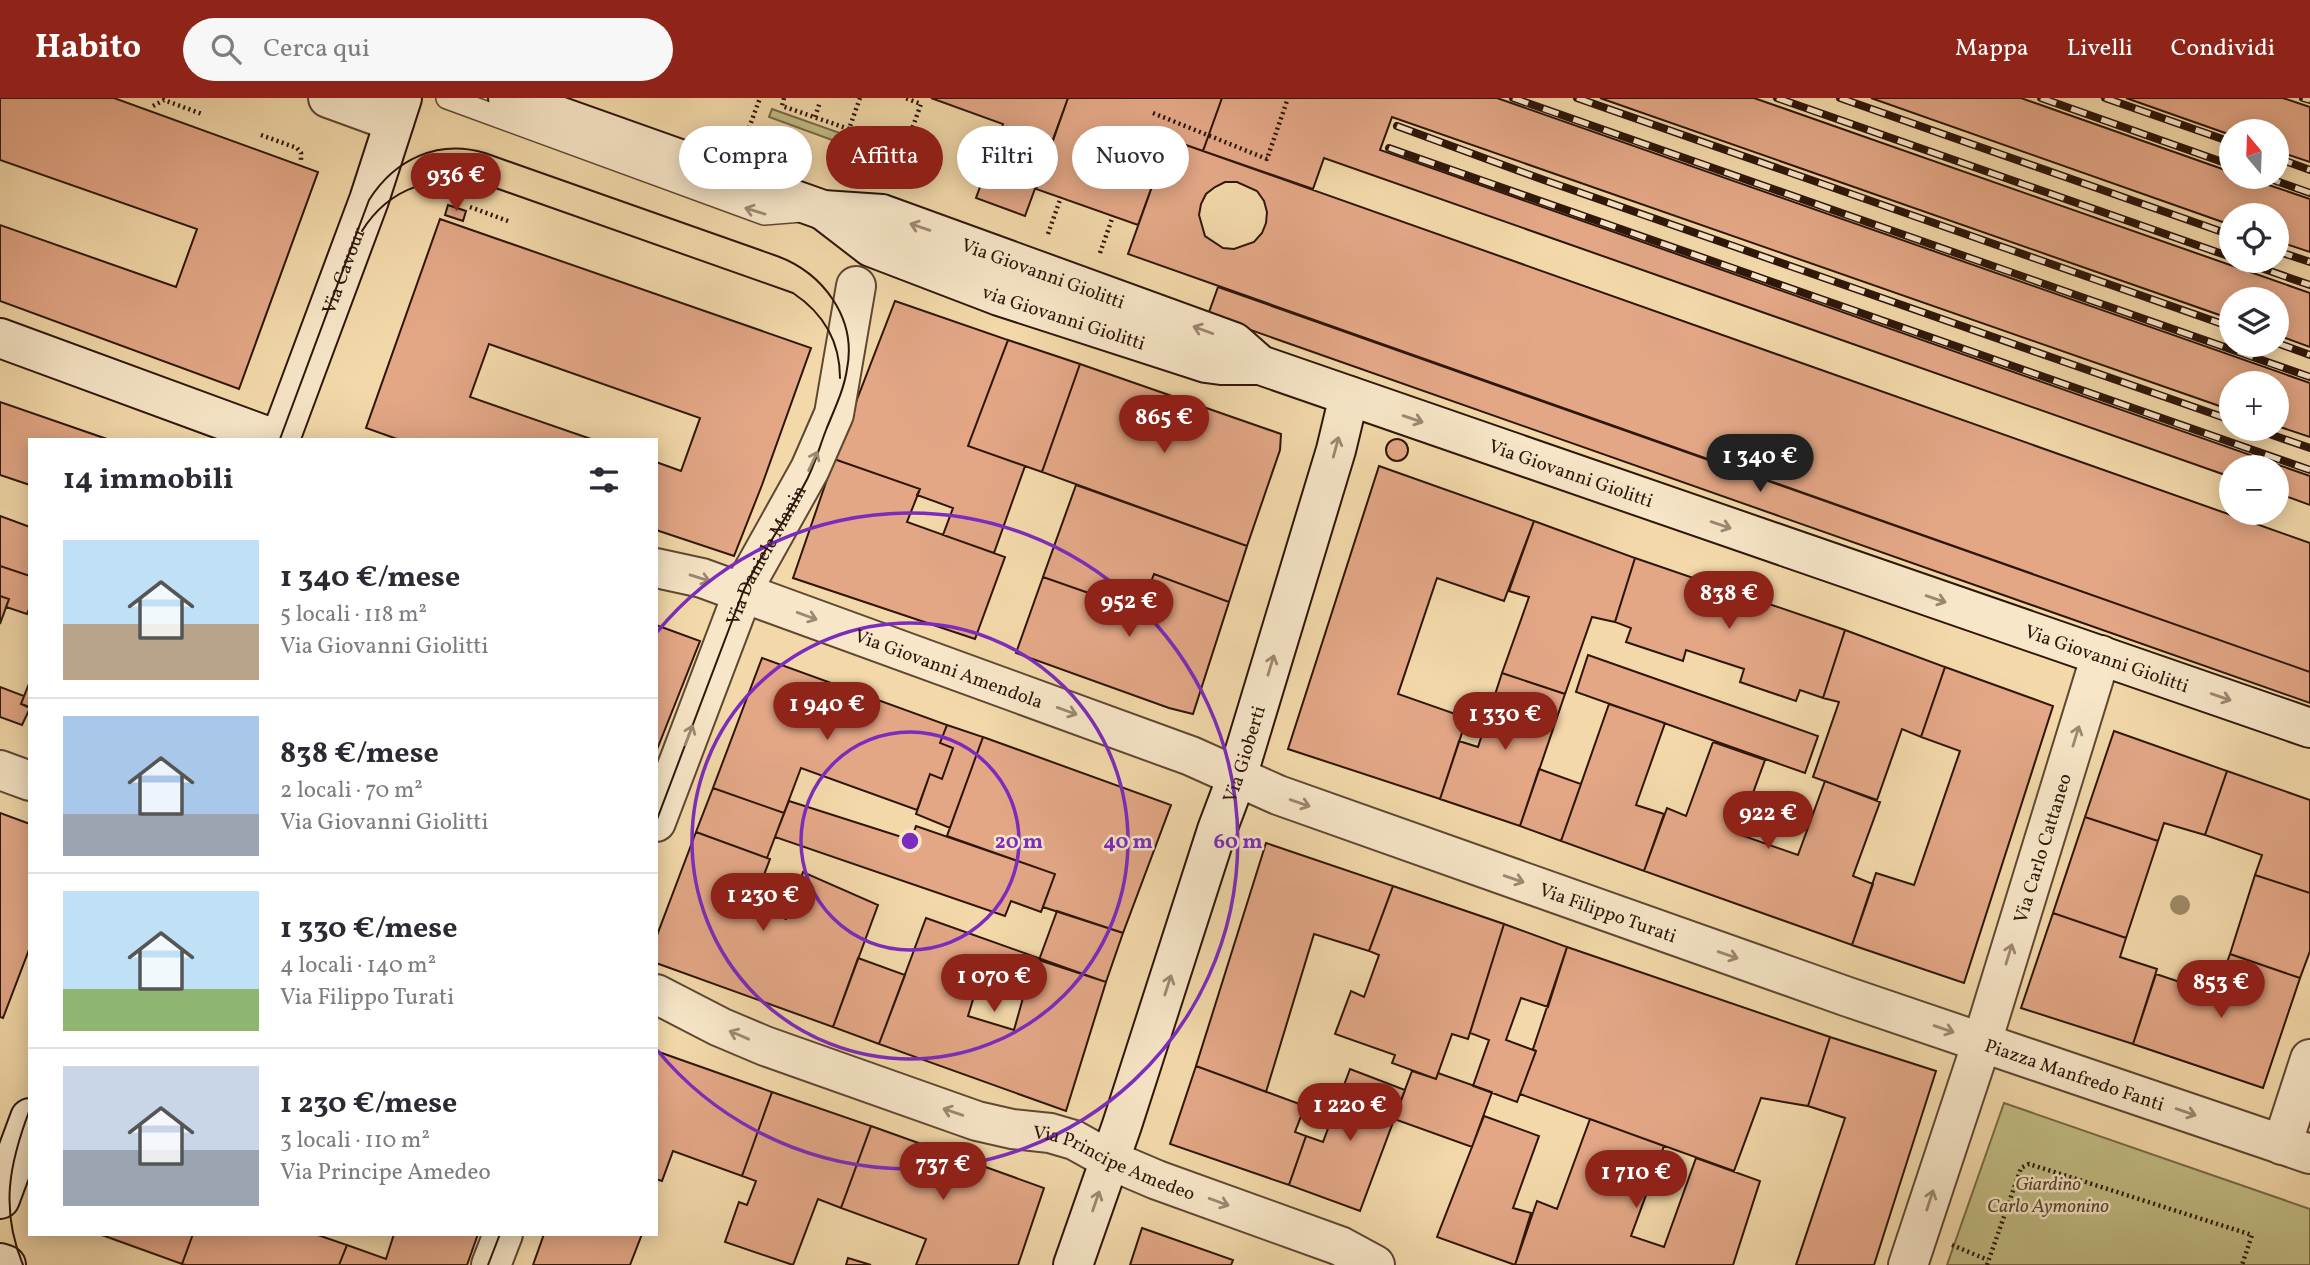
<!DOCTYPE html>
<html lang="it">
<head>
<meta charset="utf-8">
<style>
  :root { --surface:#fff; --page:#f7f7f7; --text:#2b2b33; --muted:#7c7c81; --line:#e1e1e2; --accent:#8f2418 }
  body { margin:0; font-family:Vollkorn,serif; background:var(--page); color:var(--text); height:100vh; display:flex; flex-direction:column; font-size:26px; white-space:nowrap }
  * { box-sizing:border-box; margin:0 }
  p { font-size:23px; color:var(--muted) }
  .icon { flex:none; width:38px; height:38px; fill:none; stroke:currentColor; stroke-width:2; stroke-linecap:round; stroke-linejoin:round }
  .map { position:relative; flex:1; overflow:hidden }
  .panel { position:absolute; left:28px; top:340px; width:630px; height:798px; display:flex; flex-direction:column; background:var(--surface); border-radius:0px; box-shadow:0 4px 18px #0003 }
  .panel>* { flex:none }
  .banner { position:absolute; left:679px; top:28px; width:665px; height:63px; display:flex; gap:14px }
  .needle { width:46px; rotate:341deg }
  .buttons { position:absolute; left:2219px; top:21px; display:grid; gap:14px }
  .buttons a { display:grid; place-items:center; width:70px; height:70px; border-radius:50%; background:var(--surface); box-shadow:0 4px 18px #0003; font-size:35px }
  .price { position:absolute; translate:-50% -60px; padding:0 16px; border-radius:24px; background:var(--accent); color:#fff; font-size:23px; line-height:46px; filter:drop-shadow(0 2px 4px #0008) }
  .price::after { content:''; position:absolute; left:50%; top:42px; width:21px; height:16px; margin-left:-10px; background:inherit; clip-path:polygon(0 0,100% 0,50% 100%) }
  .price.current { background:#222; color:#fff }
  ul { padding:0; list-style:none }
  li { display:flex; align-items:center; gap:21px; height:175px; padding:0 35px }
  li+li { border-top:2px solid var(--line) }
  li span { display:grid; place-items:center; flex:none; width:196px; height:140px; border-radius:0px; color:#555 }
  li>.icon { margin-inline-start:auto }
  span .icon { width:84px; height:84px; fill:#fffc; stroke-width:1 }
  li b { font-size:30px }
  h2 { display:flex; justify-content:space-between; align-items:center; height:84px; padding:0 35px; font-size:30px }
  .pill { padding:0 24px; border-radius:32px; background:var(--surface); box-shadow:0 4px 18px #0003; font-size:24px; line-height:63px }
  .pill.current { background:var(--accent); color:#fff }
  header { display:flex; align-items:center; gap:42px; box-sizing:border-box; height:98px; padding:0 35px; background:var(--accent); color:#fff }
  header strong { font-size:33px }
  nav { display:flex; gap:38px; margin-inline-start:auto; font-size:24px }
  .search { width:490px; height:63px; background:var(--page); display:flex; align-items:center; gap:18px; box-sizing:border-box; padding:0 24px; border-radius:38px; color:var(--muted); font-size:26px }
  .map>svg:first-child { display:block }
  .green { fill:#c2bd84; stroke:#786a47; stroke-width:2 }
  .building { fill:#e3a786; stroke:#2e160a; stroke-width:2; fill-rule:evenodd }
  .lines { fill:none; stroke-linecap:round; stroke-linejoin:round }
  .lane-casing { stroke:#5f4732; stroke-width:24 }
  .street-casing { stroke:#5f4732; stroke-width:42 }
  .secondary-casing { stroke:#2e160a; stroke-width:42 }
  .path { stroke:#2e160a; stroke-width:4.5; stroke-dasharray:2 3.5; stroke-linecap:butt }
  .lane { stroke:#f7e6c8; stroke-width:21 }
  .street { stroke:#f7e6c8; stroke-width:38 }
  .secondary { stroke:#f7e6c8; stroke-width:38 }
  .tram { stroke:#2e160a; stroke-width:2 }
  .rail-casing { stroke:#2e160a; stroke-width:8 }
  .rail { stroke:#f7e6c8; stroke-width:5; stroke-dasharray:16; stroke-linecap:butt }
  .tree { fill:#9f8966 }
  .oneway { stroke:#9d8872 }
  .ring { fill:none; stroke:#7b2cbf; stroke-width:3.5 }
  .labels { text-anchor:middle; stroke-width:5; stroke-linejoin:round; paint-order:stroke }
  .street-label { font-size:19px; fill:#2e160a; stroke:#f7e6c8 }
  .park-label { font-size:19px; font-style:italic; fill:#5a482f; stroke:#f7e6c8 }
  .centre { fill:#7b2cbf; stroke:#f7e6c8; stroke-width:3.5 }
  .ring-label { font-size:21px; text-anchor:middle; font-weight:bold; fill:#7b2cbf; stroke:#f7e6c8; stroke-width:5; stroke-linejoin:round; paint-order:stroke }
</style>
</head>
<body>
<header>
<strong>Habito</strong>
<div class="search"><svg class="icon" aria-label="search" viewBox="0 0 24 24"><circle cx="10" cy="10" r="6"/><path d="M15 15l6 6"/></svg>Cerca qui</div>
<nav><a>Mappa</a><a>Livelli</a><a>Condividi</a></nav>
</header>
<div class="map">
<svg width="2310" height="1167" viewBox="0 0 2310 1167">
  <rect width="100%" height="100%" fill="#f3d9aa"/>
  <filter id="stains"><feTurbulence type="fractalNoise" baseFrequency=".00286" numOctaves="4"/><feColorMatrix values="0 0 0 0 .2 0 0 0 0 .09 0 0 0 0 .02 0 0 0 .5 -.17"/></filter>
  <radialGradient id="worn" r=".72"><stop offset=".6" stop-color="#630" stop-opacity="0"/><stop offset="1" stop-color="#630" stop-opacity=".3"/></radialGradient>
  <path class="green" d="M772,11L854,40L851,49L769,19Z
    M2004,1005L2310,1111V1167H1947Z"/>
  <path class="building" d="M0,0H114L318,74L239,291L0,203V127L176,189L197,131L0,62Z
    M931,0H1068L1025,118L976,100L1003,26Z
    M1068,0H1222L1203,53L1169,41L1138,127L1036,91Z
    M1222,0H1497L2310,285V339L2277,328V285H2231V312L1392,19L1380,52L2310,378V407L2277,395V369H2231V379L1324,60L1313,91L1203,53Z
    M1600,0H1754L2310,195V249L2277,237V201H2231V221Z
    M1871,0H2021L2231,74V79H2245L2310,101V154L2277,143V117H2231V127Z
    M2126,0H2283L2310,9V64L2277,53V33H2231V37Z
    M1169,41L2310,445V574L1128,156ZM1225,84H1237L1257,93L1264,103L1267,114L1266,125L1262,135L1254,144L1234,151L1223,150L1205,138L1199,117L1201,106L1206,96L1215,89Z
    M448,107L466,113L463,123L445,117Z
    M440,121L811,250L762,387L734,458L656,432V364L681,373L700,320L489,246L470,299L591,341H397L366,330Z
    M1218,189L2310,574V605L1208,217Z
    M895,203L1008,242L968,348L1025,368L994,455L943,437L953,410L917,397L920,391L834,361Z
    M1008,242L1080,266L1042,374L968,348Z
    M1080,266L1281,336L1280,352L1247,448L1042,374Z
    M0,304L107,341H30V387L0,377Z
    M1386 352a11 11 0 1 1 22 0a11 11 0 1 1-22 0Z
    M834,361L920,391L907,424L1005,459L975,541L793,480Z
    M1379,368L1534,423L1504,503L1437,480L1398,596L1467,620L1440,701L1288,651Z
    M1076,387L1247,448L1229,504L1154,476L1140,513L1043,479Z
    M0,418L30,429V478L0,468Z
    M1534,423L1635,460L1615,524L1592,519L1565,596L1502,575L1529,499L1509,493Z
    M1635,460L1845,532L1823,600L1800,592L1796,603L1740,584L1744,571L1686,552L1683,563L1626,544L1631,530L1615,524Z
    M0,468L30,478V509L27,516L6,509L9,501L0,498Z
    M1154,476L1229,504L1193,616L1169,610L1016,555L1043,479L1140,513Z
    M0,498L9,501L0,526Z
    M656,527L700,543L656,654Z
    M1845,532L1945,569L1921,639L1902,631L1877,702L1813,679L1839,604L1823,600Z
    M1588,557L1818,638L1805,675L1576,594Z
    M762,560L947,627L940,645L953,650L942,681L930,676L917,712L801,670L784,715L713,690Z
    M1945,569L2053,608L1964,885L1852,847L1876,775L1914,787L1960,653L1921,639Z
    M1502,575L1565,596L1520,728L1440,701L1459,643L1478,649Z
    M30,583V609L21,606Z
    M0,589L24,598L21,606L30,610L22,627L0,619Z
    M1609,606L1665,625L1636,707L1664,716L1644,773L1561,743Z
    M947,627L983,639L950,730L916,716L930,676L942,681L953,650L940,645Z
    M2114,633L2227,673L2205,737L2164,725L2158,743L2085,719Z
    M983,639L1171,707L1123,835L1043,809L1055,776L947,738Z
    M1713,644L1765,662L1738,736L1798,757L1825,683L1880,704L1853,778L1873,786L1852,847L1644,773L1667,710L1686,718Z
    M1539,671L1581,686L1561,743L1520,728Z
    M2227,673L2310,702V795L2255,777L2262,757L2205,737Z
    M713,690L784,715L767,760L696,734Z
    M789,703L911,742L916,728L1055,776L1041,814L1011,803L1005,818L775,739Z
    M0,715L30,726V849L3,920L0,919Z
    M2085,719L2158,743L2126,840L2053,815Z
    M696,734L770,761L752,808L786,821L803,774L878,807L833,929L656,865V840Z
    M1266,745L1393,788L1369,853L1314,836L1266,994L1196,968Z
    M2255,777L2310,795V853L2300,880L2230,856Z
    M1393,788L1504,826L1468,941L1452,936L1436,981L1392,965L1395,957L1335,936L1351,893L1364,899L1379,857L1369,853Z
    M1057,813L1123,835L1106,884L1039,862Z
    M2053,815L2126,840L2120,859L2157,871L2133,946L2021,910Z
    M926,820L1106,884L1066,1013L879,946ZM978,885L1023,900L1014,932L968,918Z
    M1504,826L1567,849L1548,909L1521,900L1506,942L1536,953L1517,1004L1473,988L1489,942L1470,935Z
    M1567,849L1830,939L1808,1008L1761,1000L1734,1073L1520,996L1536,953L1533,951Z
    M2230,856L2300,880L2263,990L2133,946L2156,876L2216,896Z
    M858,860L905,877L879,946L833,929Z
    M1830,939L1936,973L1874,1167H1796L1845,1020L1808,1008Z
    M656,953L772,994L742,1078L673,1053L662,1083L656,1081Z
    M1196,968L1305,1008L1295,1034L1306,1038L1289,1087L1170,1046Z
    M1350,971L1405,992L1360,1113L1289,1087L1306,1038L1323,1044Z
    M1412,973L1436,981L1438,975L1492,994L1472,1049L1394,1021Z
    M772,994L871,1028L841,1110L818,1101L793,1167L725,1144L739,1104L747,1107L756,1083L742,1078Z
    M1484,1018L1539,1038L1513,1110L1531,1115L1515,1167L1437,1139Z
    M1590,1021L1664,1048L1631,1138L1664,1149L1696,1060L1760,1083L1733,1167H1515L1537,1103L1557,1111Z
    M871,1028L1044,1090L1018,1167H916L926,1141L841,1110Z
    M1142,1130L1233,1162L1231,1167H1130Z
    M99,1136H193L182,1166Z
    M193,1136H315L347,1147L339,1167H186L182,1166Z
    M394,1136H478L467,1167H339L347,1147L386,1161Z
    M544,1136H642L630,1167H533Z
    M848,1160L871,1167H846Z"/>
  <g class="lines">
    <defs>
      <path id="lane" d="M447,0L764,116L802,113"/>
      <g id="street">
        <path d="M328,0L394,24"/>
        <path id="s1" d="M656,470L702,480L1191,658L1278,697L1848,899L2310,1056"/>
        <path d="M0,672L30,683"/>
        <path id="s2" d="M656,724L747,484L810,371L834,316L856,188"/>
        <path id="s3" d="M656,896L720,929L765,948L977,1023L1012,1031L1050,1035L1074,1042L1110,1062L1157,1082L1340,1148L1375,1167"/>
        <path d="M2282,1047L2310,961"/>
        <path d="M491,1167L503,1136"/>
        <path id="s4" d="M1908,1167L1982,944L2101,557"/>
      </g>
      <g id="secondary">
        <path id="s5" d="M508,0L823,112L882,116L1234,244L1260,267L2310,630"/>
        <path id="s6" d="M823,112L871,149L999,198L1206,265L1221,267H1260"/>
        <path d="M0,240L275,341"/>
        <path id="s7" d="M280,341L369,102L402,0"/>
        <path d="M0,1101L30,1020"/>
        <path d="M0,1165L6,1167"/>
        <path id="s8" d="M1073,1167L1122,1027L1217,732L1237,679L1336,352L1349,298"/>
      </g>
    </defs>
    <use href="#lane" class="lane-casing"/>
    <use href="#street" class="street-casing"/>
    <use href="#secondary" class="secondary-casing"/>
    <path class="path" d="M784,0L782,8L849,31L860,0
      M153,8L164,2L202,16
      M1153,15L1267,61L1288,0
      M815,19L820,4
      M749,30L760,0
      M261,37L297,50L301,55V63
      M894,81L921,6L905,0
      M470,109L508,123
      M1048,136L1061,99
      M1100,155L1113,118
      M1952,1147L1988,1162
      M1987,1167L2021,1070L2029,1066L2252,1137L2242,1167"/>
    <use href="#lane" class="lane"/>
    <use href="#street" class="street"/>
    <use href="#secondary" class="secondary"/>
    <path class="tram" d="M362,133C389,89 437,74 487,87L793,195C823,215 840,244 840,280
      M280,341L369,102C395,61 438,41 485,55L777,158C823,175 857,220 847,271C844,292 834,312 826,332C819,350 814,370 804,387C785,424 760,456 743,494L656,724
      M23,1167C0,1111 9,1066 30,1011
      M488,1167L500,1136"/>
    <defs>
      <path id="rail" d="M1513,0L2310,279
        M1577,0L2231,229
        M1777,0L2231,159
        M1840,0L2231,137
        M2041,0L2231,67
        M2105,0L2231,44
        M2303,0L2310,2
        M1397,28L1544,82L2231,322
        M1389,50L2310,372
        M2277,60L2310,72
        M2265,79L2310,95
        M2277,153L2310,164
        M2241,163L2310,187
        M2277,245L2310,257
        M2255,331L2310,350"/>
    </defs>
    <use href="#rail" class="rail-casing"/>
    <use href="#rail" class="rail"/>
  </g>
  <circle class="tree" cx="2180" cy="807" r="10"/>
  <defs><path id="oneway-shaft" d="M-6 0H5M1.5-3L5.5 0L1.5 3" fill="none" stroke-width="1.6" stroke-linecap="round" stroke-linejoin="round" transform="scale(1.75)"/></defs>
  <g class="oneway">
    <use href="#oneway-shaft" transform="translate(755 113) rotate(-163)"/>
    <use href="#oneway-shaft" transform="translate(920 129) rotate(-161)"/>
    <use href="#oneway-shaft" transform="translate(1203 232) rotate(-160)"/>
    <use href="#oneway-shaft" transform="translate(1413 321) rotate(19)"/>
    <use href="#oneway-shaft" transform="translate(1336 349) rotate(-75)"/>
    <use href="#oneway-shaft" transform="translate(813 363) rotate(-65)"/>
    <use href="#oneway-shaft" transform="translate(1721 427) rotate(19)"/>
    <use href="#oneway-shaft" transform="translate(700 480) rotate(17)"/>
    <use href="#oneway-shaft" transform="translate(1936 501) rotate(19)"/>
    <use href="#oneway-shaft" transform="translate(807 518) rotate(20)"/>
    <use href="#oneway-shaft" transform="translate(1271 567) rotate(-73)"/>
    <use href="#oneway-shaft" transform="translate(2221 599) rotate(19)"/>
    <use href="#oneway-shaft" transform="translate(1067 613) rotate(20)"/>
    <use href="#oneway-shaft" transform="translate(689 637) rotate(-69)"/>
    <use href="#oneway-shaft" transform="translate(2076 638) rotate(-73)"/>
    <use href="#oneway-shaft" transform="translate(1300 705) rotate(19)"/>
    <use href="#oneway-shaft" transform="translate(1514 781) rotate(19)"/>
    <use href="#oneway-shaft" transform="translate(2009 856) rotate(-73)"/>
    <use href="#oneway-shaft" transform="translate(1728 857) rotate(19)"/>
    <use href="#oneway-shaft" transform="translate(1168 887) rotate(-72)"/>
    <use href="#oneway-shaft" transform="translate(1944 931) rotate(19)"/>
    <use href="#oneway-shaft" transform="translate(739 937) rotate(-157)"/>
    <use href="#oneway-shaft" transform="translate(953 1014) rotate(-161)"/>
    <use href="#oneway-shaft" transform="translate(2186 1014) rotate(19)"/>
    <use href="#oneway-shaft" transform="translate(1930 1102) rotate(-72)"/>
    <use href="#oneway-shaft" transform="translate(1096 1103) rotate(-71)"/>
    <use href="#oneway-shaft" transform="translate(1219 1104) rotate(20)"/>
  </g>
  <g class="ring">
    <circle cx="910" cy="743" r="109"/>
    <circle cx="910" cy="743" r="218"/>
    <path d="M657 534A328 328 0 1 1 657 952"/>
  </g>
  <g class="labels">
    <g class="street-label">
      <text dy="7" stroke="none"><textPath href="#s7" startOffset="180">Via Cavour</textPath></text>
      <text dy="7" stroke="none"><textPath href="#s5" startOffset="565">Via Giovanni Giolitti</textPath></text>
      <text dy="7" stroke="none"><textPath href="#s6" startOffset="266">via Giovanni Giolitti</textPath></text>
      <text dy="7" stroke="none"><textPath href="#s5" startOffset="1132">Via Giovanni Giolitti</textPath></text>
      <text dy="7" stroke="none"><textPath href="#s2" startOffset="289">Via Daniele Manin</textPath></text>
      <text dy="7" stroke="none"><textPath href="#s5" startOffset="1699">Via Giovanni Giolitti</textPath></text>
      <text dy="7" stroke="none"><textPath href="#s1" startOffset="310">Via Giovanni Amendola</textPath></text>
      <text dy="7" stroke="none"><textPath href="#s8" startOffset="539">Via Gioberti</textPath></text>
      <text dy="7" stroke="none"><textPath href="#s4" startOffset="438">Via Carlo Cattaneo</textPath></text>
      <text dy="7" stroke="none"><textPath href="#s1" startOffset="1013">Via Filippo Turati</textPath></text>
      <text dy="7" stroke="none"><textPath href="#s1" startOffset="1507">Piazza Manfredo Fanti</textPath></text>
      <text dy="7" stroke="none"><textPath href="#s3" startOffset="490">Via Principe Amedeo</textPath></text>
    </g>
    <g class="park-label">
      <text x="2048" y="1092">Giardino<tspan x="2048" dy="22">Carlo Aymonino</tspan></text>
    </g>
  </g>
  <circle cx="910" cy="743" r="10" class="centre"/>
  <g class="ring-label">
    <text x="1019" y="750">20 m</text>
    <text x="1128" y="750">40 m</text>
    <text x="1238" y="750">60 m</text>
  </g>
  <rect width="100%" height="100%" filter="url(#stains)"/>
  <rect width="100%" height="100%" fill="url(#worn)"/>
</svg>
<div class="buttons">
<a><svg class="needle" viewBox="-14 -14 28 28"><path d="M0-13l5 13h-10z" fill="#e53935"/><path d="M0 13l5-13h-10z" fill="#7c7c81"/></svg></a>
<a><svg class="icon" aria-label="locate" viewBox="0 0 24 24"><circle cx="12" cy="12" r="6"/><path d="M12 2v4M12 18v4M2 12h4M18 12h4"/></svg></a>
<a><svg class="icon" aria-label="layers" viewBox="0 0 24 24"><path d="M12 4l9 5-9 5-9-5zM3 14l9 5 9-5"/></svg></a>
<a>+</a>
<a>−</a>
</div>
<b class="price" style="left:456px;top:115px">936 €</b>
<b class="price" style="left:1164px;top:357px">865 €</b>
<b class="price current" style="left:1760px;top:396px">1 340 €</b>
<b class="price" style="left:1729px;top:533px">838 €</b>
<b class="price" style="left:1129px;top:541px">952 €</b>
<b class="price" style="left:827px;top:644px">1 940 €</b>
<b class="price" style="left:1505px;top:654px">1 330 €</b>
<b class="price" style="left:1768px;top:753px">922 €</b>
<b class="price" style="left:763px;top:835px">1 230 €</b>
<b class="price" style="left:994px;top:916px">1 070 €</b>
<b class="price" style="left:2221px;top:922px">853 €</b>
<b class="price" style="left:1350px;top:1045px">1 220 €</b>
<b class="price" style="left:943px;top:1104px">737 €</b>
<b class="price" style="left:1636px;top:1112px">1 710 €</b>
<div class="banner">
<a class="pill">Compra</a>
<a class="pill current">Affitta</a>
<a class="pill">Filtri</a>
<a class="pill">Nuovo</a>
</div>
<section class="panel">
<h2>14 immobili<svg class="icon" aria-label="filters" viewBox="0 0 24 24"><path d="M4 7h16M4 17h16"/><circle cx="9" cy="7" r="2"/><circle cx="15" cy="17" r="2"/></svg></h2>
<ul>
<li><span style="background:linear-gradient(#bfe0f5 60%,#b9a48a 0)"><svg class="icon" aria-label="home" viewBox="0 0 24 24"><path d="M3 11l9-7 9 7M6 9v11h12V9"/></svg></span><div><b>1 340 €/mese</b><p>5 locali · 118 m²</p><p>Via Giovanni Giolitti</p></div></li>
<li><span style="background:linear-gradient(#a9c7e8 70%,#9aa5b1 0)"><svg class="icon" aria-label="home" viewBox="0 0 24 24"><path d="M3 11l9-7 9 7M6 9v11h12V9"/></svg></span><div><b>838 €/mese</b><p>2 locali · 70 m²</p><p>Via Giovanni Giolitti</p></div></li>
<li><span style="background:linear-gradient(#bfe0f5 70%,#8fb573 0)"><svg class="icon" aria-label="home" viewBox="0 0 24 24"><path d="M3 11l9-7 9 7M6 9v11h12V9"/></svg></span><div><b>1 330 €/mese</b><p>4 locali · 140 m²</p><p>Via Filippo Turati</p></div></li>
<li><span style="background:linear-gradient(#c9d6e8 60%,#9aa5b1 0)"><svg class="icon" aria-label="home" viewBox="0 0 24 24"><path d="M3 11l9-7 9 7M6 9v11h12V9"/></svg></span><div><b>1 230 €/mese</b><p>3 locali · 110 m²</p><p>Via Principe Amedeo</p></div></li>
</ul>
</section>
</div>
</body>
</html>
